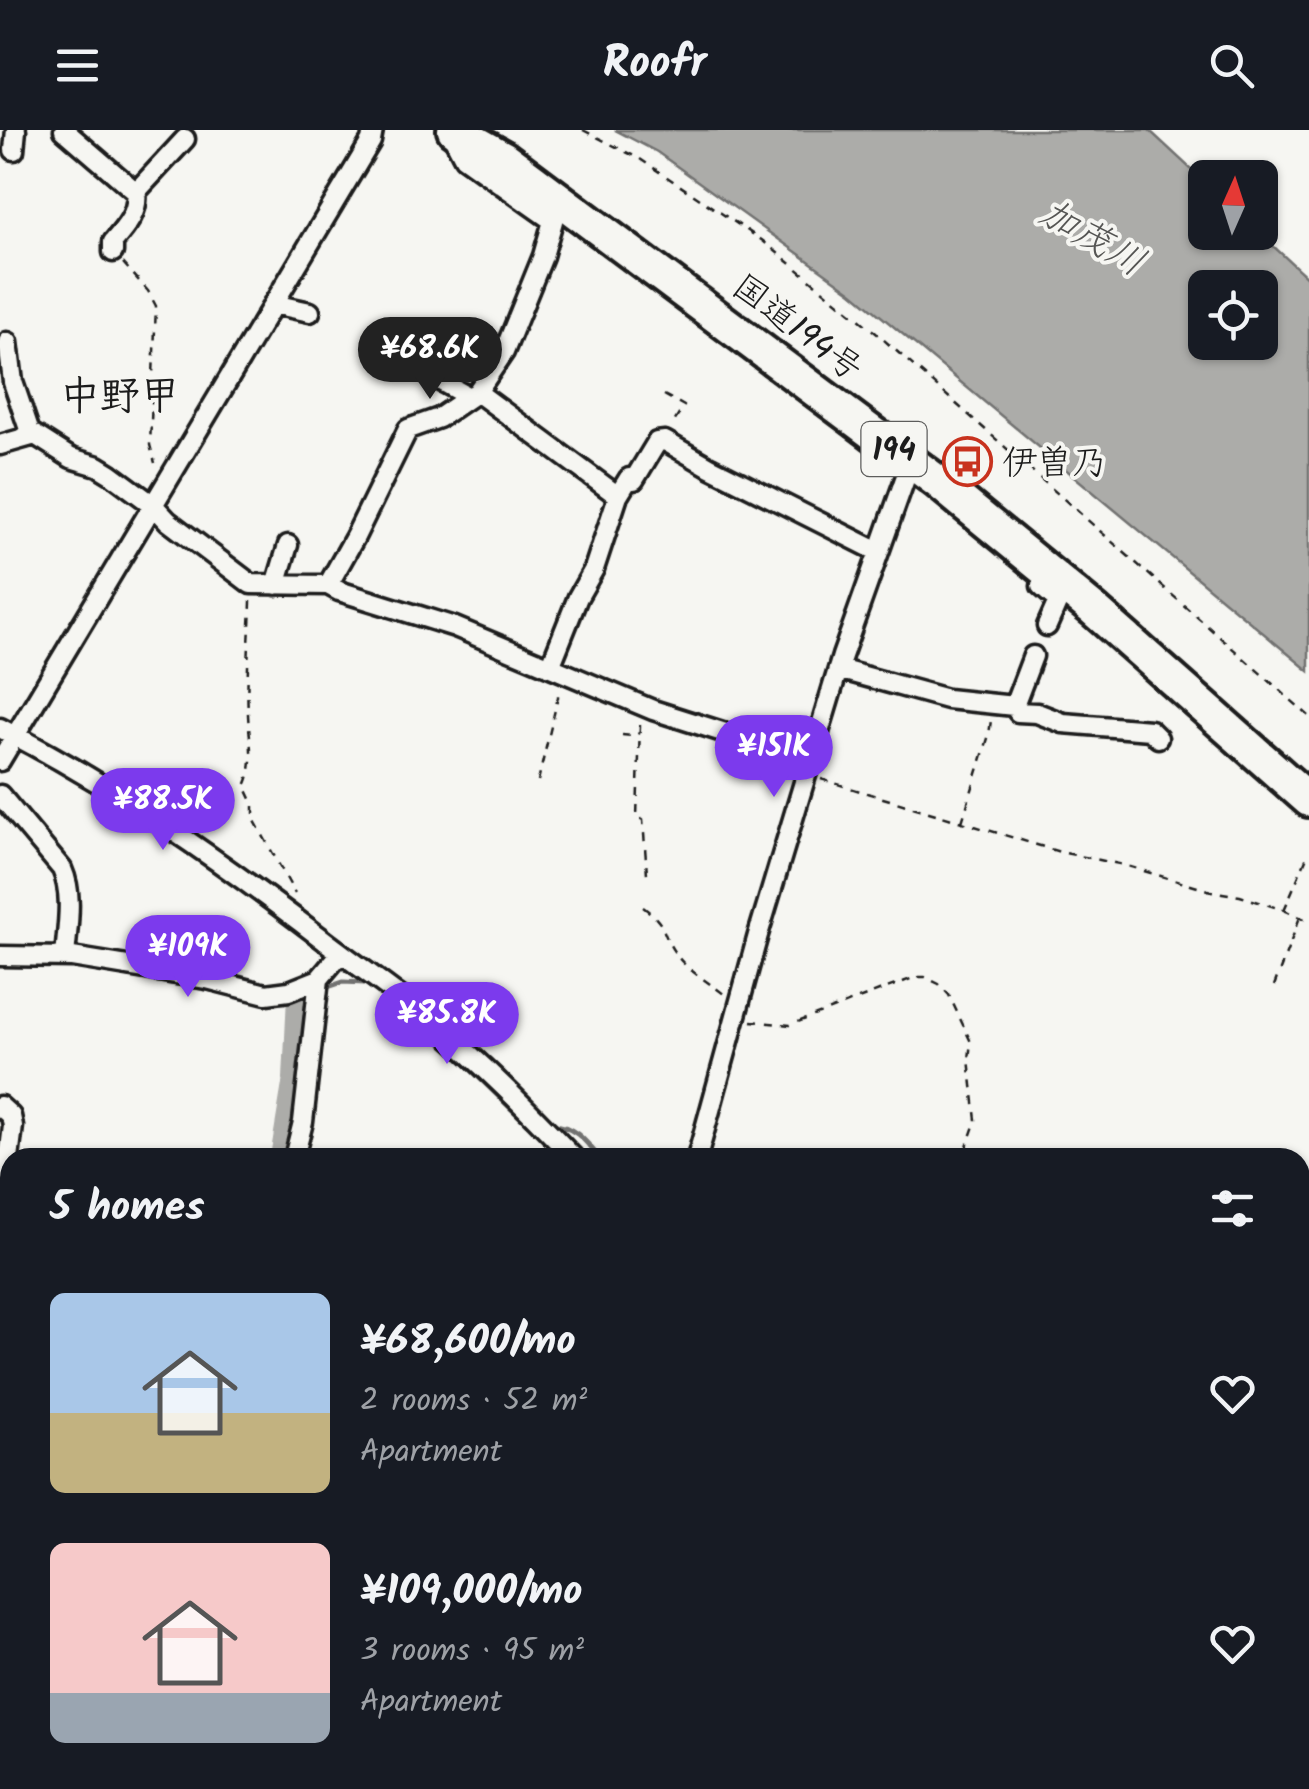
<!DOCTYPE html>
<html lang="en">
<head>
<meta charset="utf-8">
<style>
  :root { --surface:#171b24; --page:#20242c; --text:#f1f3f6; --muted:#9ea1a6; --accent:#7c3aed }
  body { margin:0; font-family:Kalam,"Klee One",sans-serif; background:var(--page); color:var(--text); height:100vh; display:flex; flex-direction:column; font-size:38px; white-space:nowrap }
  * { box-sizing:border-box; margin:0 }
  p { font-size:32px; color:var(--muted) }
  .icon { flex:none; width:55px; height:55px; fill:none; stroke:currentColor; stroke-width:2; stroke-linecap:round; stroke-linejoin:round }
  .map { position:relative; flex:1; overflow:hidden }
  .side { position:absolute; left:0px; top:1018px; width:1310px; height:642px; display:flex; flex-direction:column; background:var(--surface); border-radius:30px 30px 0 0; box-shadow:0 2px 8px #0004 }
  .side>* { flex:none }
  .needle { width:65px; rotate:3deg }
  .controls { position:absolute; left:1188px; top:30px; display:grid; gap:20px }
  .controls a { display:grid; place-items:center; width:90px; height:90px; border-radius:15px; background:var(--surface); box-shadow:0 2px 8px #0004; font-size:50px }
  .price { position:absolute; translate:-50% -85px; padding:0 22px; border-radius:35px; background:var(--accent); color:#fff; font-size:32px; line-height:65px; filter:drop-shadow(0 2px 5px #0008) }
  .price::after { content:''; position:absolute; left:50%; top:60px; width:30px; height:22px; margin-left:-15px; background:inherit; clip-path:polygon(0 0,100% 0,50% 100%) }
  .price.current { background:#222; color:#fff }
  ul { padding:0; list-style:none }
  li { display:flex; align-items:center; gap:30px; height:250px; padding:0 50px }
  li span { display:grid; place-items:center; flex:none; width:280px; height:200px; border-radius:15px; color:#555 }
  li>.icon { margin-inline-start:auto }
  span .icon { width:120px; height:120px; fill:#fffc; stroke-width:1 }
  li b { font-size:42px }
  h2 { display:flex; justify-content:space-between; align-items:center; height:120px; padding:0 50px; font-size:42px }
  header { display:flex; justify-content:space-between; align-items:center; height:130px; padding:0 50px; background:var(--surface); font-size:45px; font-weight:800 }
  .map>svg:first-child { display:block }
  .water { fill:#acaca9; stroke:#727271; stroke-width:2.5; fill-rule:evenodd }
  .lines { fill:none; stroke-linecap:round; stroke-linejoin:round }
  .stream { stroke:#727271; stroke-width:5 }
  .river { stroke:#acaca9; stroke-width:30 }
  .lane-casing { stroke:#1c1c1c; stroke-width:16 }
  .street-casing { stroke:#1c1c1c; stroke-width:25 }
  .highway-casing { stroke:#1c1c1c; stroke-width:40 }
  .path { stroke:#1c1c1c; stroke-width:2.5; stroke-dasharray:8 8; stroke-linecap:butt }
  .lane { stroke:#f6f6f2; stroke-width:9 }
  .street { stroke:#f6f6f2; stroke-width:18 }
  .highway { stroke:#f6f6f2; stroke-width:32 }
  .labels { text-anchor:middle; stroke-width:8; stroke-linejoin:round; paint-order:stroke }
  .shield { fill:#f6f6f2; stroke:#5d5d5c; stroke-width:2.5 }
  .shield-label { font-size:32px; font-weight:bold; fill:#1c1c1c }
  .street-label { font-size:35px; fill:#1c1c1c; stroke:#f6f6f2 }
  .poi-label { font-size:35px; fill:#1c1c1c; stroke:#f6f6f2; text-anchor:start }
  .water-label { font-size:38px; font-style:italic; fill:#565654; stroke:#f6f6f2 }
  .quarter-label { font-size:40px; font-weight:bold; fill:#1c1c1c; stroke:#f6f6f2 }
</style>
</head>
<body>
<header><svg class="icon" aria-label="menu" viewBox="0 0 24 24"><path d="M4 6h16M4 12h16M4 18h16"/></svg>Roofr<svg class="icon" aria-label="search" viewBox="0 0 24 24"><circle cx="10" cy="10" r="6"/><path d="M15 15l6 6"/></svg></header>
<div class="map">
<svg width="1309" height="1659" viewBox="0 0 1309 1659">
  <rect width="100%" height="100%" fill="#f6f6f2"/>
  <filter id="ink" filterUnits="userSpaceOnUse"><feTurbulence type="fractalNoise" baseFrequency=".01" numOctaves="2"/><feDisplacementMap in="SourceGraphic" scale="20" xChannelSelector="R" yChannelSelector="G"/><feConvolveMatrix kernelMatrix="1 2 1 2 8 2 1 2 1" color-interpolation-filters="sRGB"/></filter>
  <g filter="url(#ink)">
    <path class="water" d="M615,0H1149L1205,52V102L1259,103L1309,149V541L852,162L657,22ZM1205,158H1260V212H1205Z"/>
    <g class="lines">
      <path class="stream" d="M78,837L229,863
        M322,859L343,852L365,853L422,894
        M265,871L284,872L312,862
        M434,904L527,994H532
        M548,994C573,995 585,1009 599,1028"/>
      <path class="river" d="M285,1028L298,949L302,866
        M0,1336L4,1320L10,1312"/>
      <defs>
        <path id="lane" d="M522,1659L523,1650"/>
        <path id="street" d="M64,0L136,62L185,9
          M14,20L16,0
          M113,122V112C126,97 139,82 136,62
          M273,174L310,182
          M8,212L13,252L31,305
          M415,237L469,267
          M477,262L618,366
          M0,315L35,305L71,328L98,336L111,344L153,375L168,391L251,454L328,455L339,461L455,497L653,580L811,630
          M276,455L288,415
          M328,455L355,407L408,299L439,288L477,262L504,222L543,126L553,91L464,28L452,5
          M1041,456L1058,471L1047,496
          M1033,526L1014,576L1018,582L1037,583L1063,593L1150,600L1158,608
          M550,537L578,467L594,439L618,366L629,348L634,350L657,312L665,311L710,337L879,422
          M838,539L947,569L1014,576
          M0,598C114,656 219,730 320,807C356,835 395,861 430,890C481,932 528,980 574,1028
          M0,631L371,11L373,0
          M0,665L62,739C74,766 67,798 65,827
          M0,826L72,827L207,849L266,864L289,861L319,849L341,823
          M0,976L11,986L13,996L2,1083L9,1141L0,1170
          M294,1028L303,992L319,849
          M697,1028L758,805L842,526L911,332
          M0,1317L10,1303
          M1300,1388L1309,1387
          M0,1471L10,1476
          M489,1650L496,1659
          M910,1650L914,1659
          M1080,1650L1085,1659
          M30,1659L31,1650
          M314,1659L324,1650
          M461,1659L463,1650"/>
        <path id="highway" d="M454,0L504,28L938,352L1094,480L1309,670"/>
      </defs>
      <use href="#lane" class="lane-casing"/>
      <use href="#street" class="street-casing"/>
      <use href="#highway" class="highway-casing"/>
      <path class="path" d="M583,0L640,29L763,111L875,202L1309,586
        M123,133L148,161L156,176L150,315L155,333
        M664,265L684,276L673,294
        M251,471C250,508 246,547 248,584C249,609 256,632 245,656L254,675V689L295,764
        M640,595L637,687L643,690L647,744
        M622,605L634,606L639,603
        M821,649L1060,722L1124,735L1211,761L1240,766L1284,780L1309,791
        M538,651L558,567V560
        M962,692L989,605L991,590
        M643,777C669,796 660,802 675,823C687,841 708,851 725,865
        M1284,780L1309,722
        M1274,856L1300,787
        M751,891L790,895L916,847H925L939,854L949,865L971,912L969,929L976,990L963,1028"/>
      <use href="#lane" class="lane"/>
      <use href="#street" class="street"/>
      <use href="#highway" class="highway"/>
    </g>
  </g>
  <defs>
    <symbol id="bus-ring" viewBox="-11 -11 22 22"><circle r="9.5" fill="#f6f6f2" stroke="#c8321e" stroke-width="1.5"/><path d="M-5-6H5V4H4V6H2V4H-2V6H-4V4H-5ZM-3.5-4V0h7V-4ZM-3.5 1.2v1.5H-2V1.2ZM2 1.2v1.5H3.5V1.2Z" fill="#c8321e"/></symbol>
  </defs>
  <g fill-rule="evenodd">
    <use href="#bus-ring" x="940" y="304" width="55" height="55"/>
  </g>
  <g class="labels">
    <rect class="shield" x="861.5" y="292" width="65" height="54" rx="8"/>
    <g class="shield-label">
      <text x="894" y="330">194</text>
    </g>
    <g class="street-label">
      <text transform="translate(798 197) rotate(37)" y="12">国道194号</text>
    </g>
    <g class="poi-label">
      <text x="1002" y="344">伊曽乃</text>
    </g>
    <g class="water-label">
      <text transform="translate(1093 107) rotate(30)" y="13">加茂川</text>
    </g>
    <g class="quarter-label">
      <text x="120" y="279">中野甲</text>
    </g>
  </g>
</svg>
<div class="controls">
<a><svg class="needle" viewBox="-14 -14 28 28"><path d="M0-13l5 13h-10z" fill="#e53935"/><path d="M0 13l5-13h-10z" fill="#9ea1a6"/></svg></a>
<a><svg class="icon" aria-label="locate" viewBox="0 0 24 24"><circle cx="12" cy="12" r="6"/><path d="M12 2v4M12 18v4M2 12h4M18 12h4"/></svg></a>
</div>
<b class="price current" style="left:430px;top:272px">¥68.6K</b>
<b class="price" style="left:774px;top:670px">¥151K</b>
<b class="price" style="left:163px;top:723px">¥88.5K</b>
<b class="price" style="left:188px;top:870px">¥109K</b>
<b class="price" style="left:447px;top:937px">¥85.8K</b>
<section class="side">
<h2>5 homes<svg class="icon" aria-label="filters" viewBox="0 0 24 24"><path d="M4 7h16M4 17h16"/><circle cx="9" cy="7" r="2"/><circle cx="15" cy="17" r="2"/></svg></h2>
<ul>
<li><span style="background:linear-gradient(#a9c7e8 60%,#c2b280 0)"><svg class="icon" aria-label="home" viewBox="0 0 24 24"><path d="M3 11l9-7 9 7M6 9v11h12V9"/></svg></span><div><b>¥68,600/mo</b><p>2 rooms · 52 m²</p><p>Apartment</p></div><svg class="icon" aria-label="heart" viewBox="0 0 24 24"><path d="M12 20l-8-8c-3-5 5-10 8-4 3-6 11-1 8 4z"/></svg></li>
<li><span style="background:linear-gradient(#f6c9c9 75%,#9aa5b1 0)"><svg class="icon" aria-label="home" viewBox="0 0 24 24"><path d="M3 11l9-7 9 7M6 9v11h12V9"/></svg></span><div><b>¥109,000/mo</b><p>3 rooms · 95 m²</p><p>Apartment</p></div><svg class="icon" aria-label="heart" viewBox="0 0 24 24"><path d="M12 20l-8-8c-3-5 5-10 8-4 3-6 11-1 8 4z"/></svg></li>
</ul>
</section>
</div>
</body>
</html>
